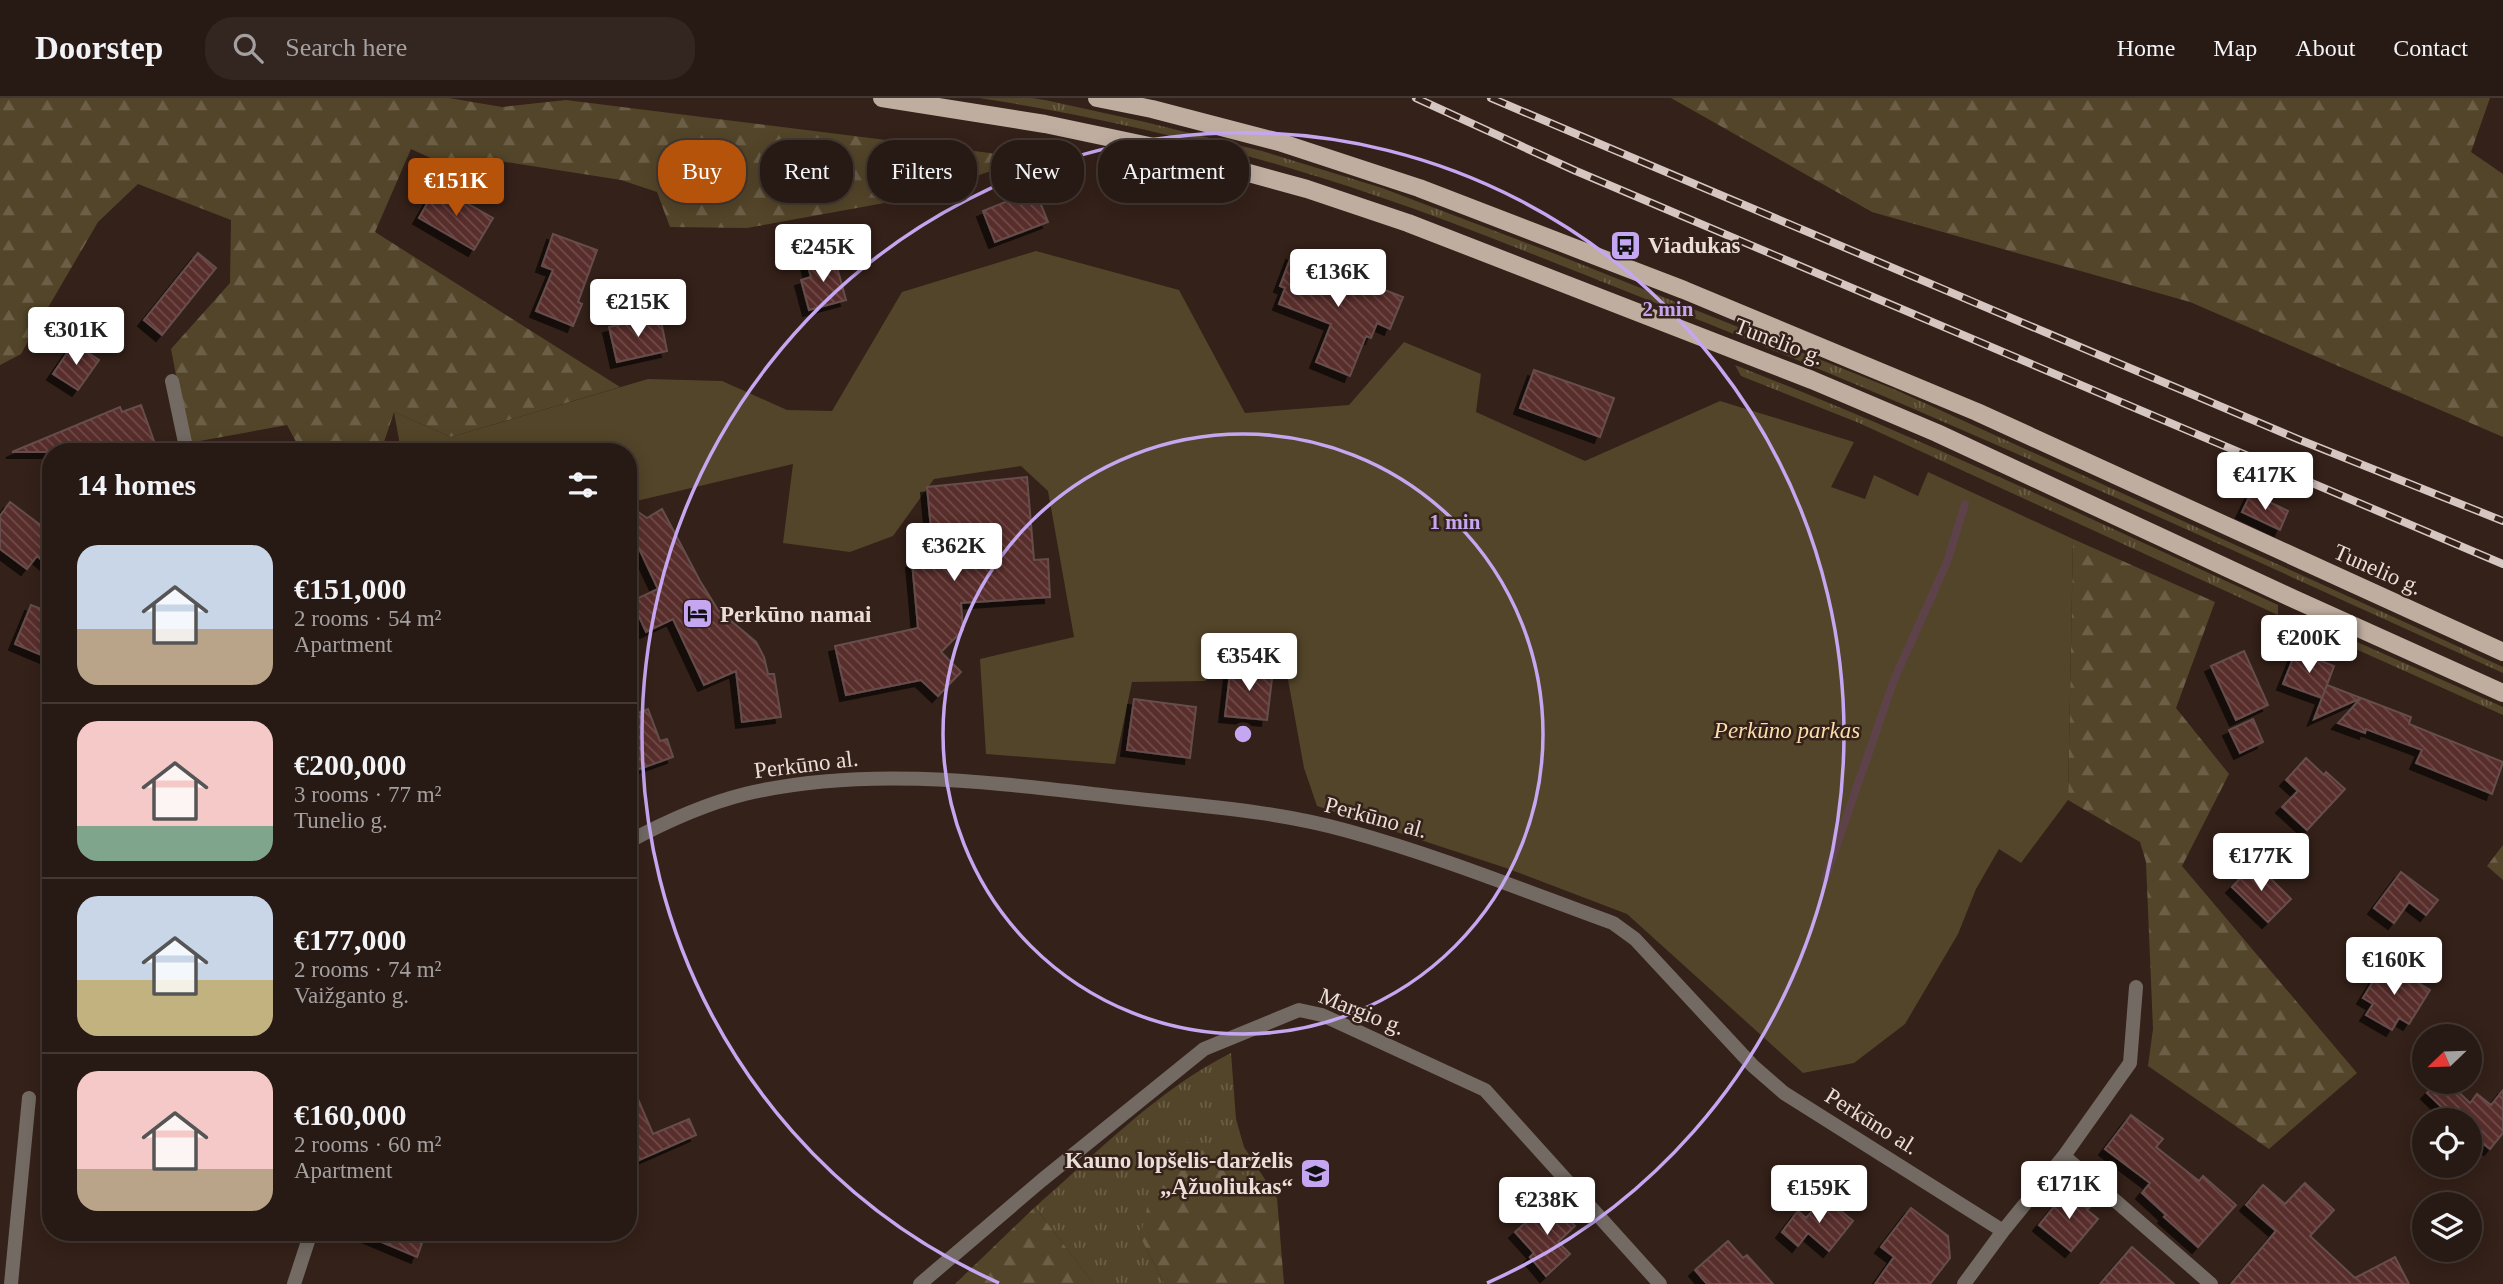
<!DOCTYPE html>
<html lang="en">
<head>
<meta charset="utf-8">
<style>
  :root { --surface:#271913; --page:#332621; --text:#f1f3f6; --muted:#a4a0a0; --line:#433833; --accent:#b45309 }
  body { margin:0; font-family:"Times New Roman",serif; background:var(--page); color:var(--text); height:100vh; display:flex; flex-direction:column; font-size:26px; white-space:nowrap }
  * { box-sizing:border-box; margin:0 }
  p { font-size:23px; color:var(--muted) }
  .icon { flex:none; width:38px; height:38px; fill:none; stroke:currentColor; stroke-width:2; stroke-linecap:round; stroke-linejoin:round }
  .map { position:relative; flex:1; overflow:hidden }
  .drawer { position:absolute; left:42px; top:345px; width:595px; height:798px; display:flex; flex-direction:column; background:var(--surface); border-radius:28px; box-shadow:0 4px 18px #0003,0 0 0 2px var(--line) }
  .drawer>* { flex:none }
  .guide { position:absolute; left:658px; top:42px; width:665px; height:63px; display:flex; gap:14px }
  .needle { width:46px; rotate:247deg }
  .controls { position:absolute; left:2412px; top:926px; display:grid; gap:14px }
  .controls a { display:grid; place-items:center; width:70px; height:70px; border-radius:50%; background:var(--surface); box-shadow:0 4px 18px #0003,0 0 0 2px var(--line); font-size:35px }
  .price { position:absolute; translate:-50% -60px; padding:0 16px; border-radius:7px; background:#fff; color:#222; font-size:23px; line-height:46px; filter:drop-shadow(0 2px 4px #0008) }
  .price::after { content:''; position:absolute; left:50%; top:42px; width:21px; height:16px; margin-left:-10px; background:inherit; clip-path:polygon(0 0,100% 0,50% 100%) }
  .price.selected { background:var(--accent); color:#fff }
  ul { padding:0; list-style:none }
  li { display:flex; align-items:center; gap:21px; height:175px; padding:0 35px }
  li+li { border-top:2px solid var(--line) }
  li span { display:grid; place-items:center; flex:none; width:196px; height:140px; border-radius:21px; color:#555 }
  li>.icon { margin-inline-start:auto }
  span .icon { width:84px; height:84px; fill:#fffc; stroke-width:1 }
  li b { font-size:30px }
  h2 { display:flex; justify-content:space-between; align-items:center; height:84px; padding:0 35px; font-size:30px }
  .tag { padding:0 24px; border-radius:28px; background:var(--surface); box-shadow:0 4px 18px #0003,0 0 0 2px var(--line); font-size:24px; line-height:63px }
  .tag.selected { background:var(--accent); color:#fff }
  header { display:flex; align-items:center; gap:42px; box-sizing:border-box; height:98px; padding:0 35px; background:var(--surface); border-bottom:2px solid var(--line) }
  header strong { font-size:33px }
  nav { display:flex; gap:38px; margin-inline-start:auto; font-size:24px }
  .search { width:490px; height:63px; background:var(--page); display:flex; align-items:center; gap:18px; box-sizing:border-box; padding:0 24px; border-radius:28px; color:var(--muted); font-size:26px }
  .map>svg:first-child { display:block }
  .grass { fill:url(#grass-tufts) }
  .forest { fill:url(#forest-firs) }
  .park { fill:#534529 }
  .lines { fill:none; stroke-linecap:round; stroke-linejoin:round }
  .stream { stroke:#5e4249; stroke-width:8 }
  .building { fill:url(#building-back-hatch); stroke:#664e4c; stroke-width:2; filter:url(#shadow) }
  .minor { stroke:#726a63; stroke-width:14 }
  .primary { stroke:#bfaea0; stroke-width:18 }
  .rail-casing { stroke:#d5c6c1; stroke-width:8 }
  .rail { stroke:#342119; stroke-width:5; stroke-dasharray:16; stroke-linecap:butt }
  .ring { fill:none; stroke:#c5a7f1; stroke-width:3.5 }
  .labels { text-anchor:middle; stroke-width:5; stroke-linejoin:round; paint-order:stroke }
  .poi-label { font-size:23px; font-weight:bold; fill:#ebddd8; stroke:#342119; text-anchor:start }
  .street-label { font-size:23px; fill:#ebddd8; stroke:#342119 }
  .park-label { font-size:23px; font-style:italic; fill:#fbdea9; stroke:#342119 }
  .centre { fill:#c5a7f1; stroke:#342119; stroke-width:3.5 }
  .ring-label { font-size:21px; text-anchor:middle; font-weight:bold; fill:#c5a7f1; stroke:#342119; stroke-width:5; stroke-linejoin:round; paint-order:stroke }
</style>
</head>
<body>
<header>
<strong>Doorstep</strong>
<div class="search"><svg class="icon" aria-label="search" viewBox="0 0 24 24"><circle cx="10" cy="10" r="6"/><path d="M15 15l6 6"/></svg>Search here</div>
<nav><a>Home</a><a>Map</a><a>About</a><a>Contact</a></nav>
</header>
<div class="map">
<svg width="2503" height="1186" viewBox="0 0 2503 1186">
  <defs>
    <pattern id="grass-tufts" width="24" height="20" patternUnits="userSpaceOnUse" patternTransform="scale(1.75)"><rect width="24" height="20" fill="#534529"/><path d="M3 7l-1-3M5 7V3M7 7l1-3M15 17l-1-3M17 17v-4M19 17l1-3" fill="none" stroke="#6c5f47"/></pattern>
    <pattern id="forest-firs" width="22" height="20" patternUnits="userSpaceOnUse" patternTransform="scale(1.75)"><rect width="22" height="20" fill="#534529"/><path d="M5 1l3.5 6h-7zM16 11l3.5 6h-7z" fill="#6c5f47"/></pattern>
    <pattern id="building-back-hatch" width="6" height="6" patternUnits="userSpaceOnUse" patternTransform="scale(1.75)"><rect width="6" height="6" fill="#592d2c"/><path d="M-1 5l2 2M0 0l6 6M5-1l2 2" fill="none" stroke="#714b4a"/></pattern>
    <filter id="shadow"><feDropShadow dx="-6" dy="6" stdDeviation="0" flood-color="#0009"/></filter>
  </defs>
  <rect width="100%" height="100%" fill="#342119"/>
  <path class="grass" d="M979,0H1032L1045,2L1145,24L1262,53L1382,90L1558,157L1896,292L2503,569V575C2216,445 1931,312 1638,198C1552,164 1465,128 1377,98C1248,54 1115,21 979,0Z
    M1735,267C1919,339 2098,424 2278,507V517L1859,325L1741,278Z
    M2310,523L2503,609V617L2302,527Z
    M1231,955L1236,1021L1244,1049L1277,1100L1214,1057L1140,1139L1165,1186H1094L1035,1109C1097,1055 1157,992 1231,955Z"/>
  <path class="forest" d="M0,0H449L502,9L566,2L1029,60L912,100L747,130L670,129L657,94L621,82L480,60L457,72L411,51L375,134L620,289L451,339L394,314L381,353H301L287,327L189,345L171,251L230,185L231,122L138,86L98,124L21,256L0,267Z
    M1671,0H2490L2471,54L2503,76V339L2190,204L1872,114Z
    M2073,441L2215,504L2176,610L2229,676L2182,768L2357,975L2269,1051L2148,968L2153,931L2146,764L2140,744L2068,702Z
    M2503,747V782L2487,768Z
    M1187,1044L1214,1057L1277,1100L1284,1186H1165L1140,1139L1153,1086Z
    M1035,1109L1094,1186H955Z"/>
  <path class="park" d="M1036,153L1179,192L1245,315L1349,307L1404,244L1481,276L1476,314L1585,363L1720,303L1854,344L1831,389L1865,401L1874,377L1918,398L1928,374L2073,441L2068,702L2021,765L1999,751L1976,791L1958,836L1905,926L1854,965L1803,975L1627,816L1506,770L1317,708L1304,670L1287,576L1251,535L1205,583L1132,584L1115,666L986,656L980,561L1074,539L1048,393L1021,368L934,381L893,438L850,454L783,445L793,366L628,405V354L401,353L394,314L451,339L648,281L722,283L787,312L832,313L902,194Z"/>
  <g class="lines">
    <path class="stream" d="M1825,781L1894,582L1947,464L1965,406"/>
  </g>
  <path class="building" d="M437,88L493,120L474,152L419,120Z
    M1035,92L1048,124L995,144L983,113Z
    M553,136L597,152L578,204L582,206L573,228L536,213L553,172L542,168Z
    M198,155L216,170L162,237L144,222Z
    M1292,156L1403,199L1390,231L1377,225L1371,240L1366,238L1350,278L1316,264L1331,226L1279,206L1285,190L1280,188Z
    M834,158L846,202L809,212L801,182L811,179L807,165Z
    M660,218L667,253L617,264L609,229Z
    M74,245L99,262L78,292L53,276Z
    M1534,272L1614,300L1600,339L1520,310Z
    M141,307L158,354H12L120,309L122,314Z
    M1027,379L1034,462L1048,461L1050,499L961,505L963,532L941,554L961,574L938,598L921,582L846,597L835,548L918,530L912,464L934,462L927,389Z
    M2251,395L2288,413L2280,432L2242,414Z
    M10,404L51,435V470L37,458L27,471L0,451V418Z
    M628,407L647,420L662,411L700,483L718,512L756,544L764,559L768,576H774L781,619L742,624L736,573L704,587L673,521L646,534L632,503L658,491L628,427Z
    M31,507L51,515V561L15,546Z
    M2244,553L2268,607L2236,622L2211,568Z
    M2296,553L2334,568L2322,600L2283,586Z
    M1231,567L1273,572L1267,622L1225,618Z
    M2327,587L2361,600L2314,621Z
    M2361,600L2411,619L2409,626L2503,664L2492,696L2416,665L2422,652L2366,631L2365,635L2338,625Z
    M1134,601L1196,609L1190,660L1127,652Z
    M648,611L660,643L667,641L673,659L634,673L628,657V619Z
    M2253,621L2263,644L2240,655L2229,632Z
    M2306,660L2324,677L2326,674L2345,691L2307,732L2282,709L2298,693L2286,682Z
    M2255,765L2291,801L2268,824L2232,789Z
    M2401,774L2438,802L2426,817L2409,804L2394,825L2374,810Z
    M2385,864L2430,892L2409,926L2399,920L2392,932L2366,917L2373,906L2363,900Z
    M628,978L653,1036L689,1021L696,1037L628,1067Z
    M2438,984H2448L2470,1005L2477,996L2491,1007L2503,992V1035L2490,1051L2469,1034V1022H2455L2427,995Z
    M2131,1017L2163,1041L2156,1049L2199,1083L2203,1078L2236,1107L2198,1149L2164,1119L2166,1117L2142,1095L2150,1085L2105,1051Z
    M2305,1085L2334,1112L2310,1138L2355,1180L2395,1159L2409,1186H2231L2276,1133L2246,1107L2263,1087L2285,1106Z
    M2074,1094L2091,1108L2087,1112L2098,1121L2071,1153L2039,1127L2058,1104L2063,1108Z
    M1824,1099L1853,1123L1829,1153L1808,1135L1798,1148L1782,1134L1798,1113L1806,1120Z
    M1551,1102L1575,1128L1558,1144L1570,1156L1546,1178L1530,1159L1534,1155L1515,1134Z
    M1911,1110L1948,1138L1950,1160L1930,1186H1875L1894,1159L1881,1149Z
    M358,1134H426L417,1159Z
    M1728,1143L1743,1160L1747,1157L1773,1186H1707L1695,1172Z
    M2132,1149L2174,1186H2100Z"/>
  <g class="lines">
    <path class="minor" d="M172,283L187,354
      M628,744C665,724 705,706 745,696C870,666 1003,686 1129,700C1202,708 1277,713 1348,733C1439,758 1525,793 1613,825L1635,841L1753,968L1784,995L2003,1133
      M2064,1058L2211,1186
      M11,1186L29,1000
      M294,1186L311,1134
      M920,1186L1042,1082L1204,951L1299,912L1322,917L1485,992L1660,1186
      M1964,1186L2003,1133L2064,1058L2130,965L2136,889"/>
    <path class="primary" d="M882,0L1045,26L1154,49L1307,91L1408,125L1812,282L1937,335L2294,501L2503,595
      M1097,0L1152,11L1279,44L1419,90L1684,192L1977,314L2503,554"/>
    <defs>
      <path id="rail" d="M1416,0L1576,73L2503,466
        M1491,0L2300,342L2503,423"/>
    </defs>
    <use href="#rail" class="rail-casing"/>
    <use href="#rail" class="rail"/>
  </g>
  <g class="ring">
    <circle cx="1243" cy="636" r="300"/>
    <path d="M999 1185A601 601 0 1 1 1487 1185"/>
  </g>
  <defs>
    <symbol id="bus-square" viewBox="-11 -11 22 22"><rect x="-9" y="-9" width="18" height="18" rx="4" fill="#c5a7f1" stroke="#342119"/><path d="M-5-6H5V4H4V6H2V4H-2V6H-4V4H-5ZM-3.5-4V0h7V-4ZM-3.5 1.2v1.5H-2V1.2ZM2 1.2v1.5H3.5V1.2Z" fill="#111"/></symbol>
    <symbol id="hotel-square" viewBox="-11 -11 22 22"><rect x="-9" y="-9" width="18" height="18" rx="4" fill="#c5a7f1" stroke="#342119"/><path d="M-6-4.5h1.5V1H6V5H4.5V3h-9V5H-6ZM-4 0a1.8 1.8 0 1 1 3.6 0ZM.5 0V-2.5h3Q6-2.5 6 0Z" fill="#111"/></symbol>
    <symbol id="school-square" viewBox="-11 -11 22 22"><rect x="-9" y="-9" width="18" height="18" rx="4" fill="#c5a7f1" stroke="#342119"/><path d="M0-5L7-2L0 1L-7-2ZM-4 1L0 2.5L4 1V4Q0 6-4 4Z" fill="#111"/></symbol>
  </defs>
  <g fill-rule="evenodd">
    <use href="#bus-square" x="1608" y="130" width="35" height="35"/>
    <use href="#hotel-square" x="680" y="498" width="35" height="35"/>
    <use href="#school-square" x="1298" y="1058" width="35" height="35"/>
  </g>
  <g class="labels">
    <g class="poi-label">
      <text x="1648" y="155">Viadukas</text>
      <text x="720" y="524">Perkūno namai</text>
      <text x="1293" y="1070" text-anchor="end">Kauno lopšelis-darželis<tspan x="1293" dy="26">„Ąžuoliukas“</tspan></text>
    </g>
    <g class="street-label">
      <text transform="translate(1779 243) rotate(21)" y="8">Tunelio g.</text>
      <text transform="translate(2378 471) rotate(24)" y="8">Tunelio g.</text>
      <text transform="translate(806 666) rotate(-7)" y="8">Perkūno al.</text>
      <text transform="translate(1376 719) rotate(15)" y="8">Perkūno al.</text>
      <text transform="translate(1362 913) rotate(22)" y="8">Margio g.</text>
      <text transform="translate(1872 1023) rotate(32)" y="8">Perkūno al.</text>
    </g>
    <g class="park-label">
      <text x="1787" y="640">Perkūno parkas</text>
    </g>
  </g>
  <circle cx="1243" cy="636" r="10" class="centre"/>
  <g class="ring-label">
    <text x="1668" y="218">2 min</text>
    <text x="1455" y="431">1 min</text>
  </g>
</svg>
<div class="controls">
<a><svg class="needle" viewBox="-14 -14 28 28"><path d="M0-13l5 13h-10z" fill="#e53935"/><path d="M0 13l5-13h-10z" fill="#a4a0a0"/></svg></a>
<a><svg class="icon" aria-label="locate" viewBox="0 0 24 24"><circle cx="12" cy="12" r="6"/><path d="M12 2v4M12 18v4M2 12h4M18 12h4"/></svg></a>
<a><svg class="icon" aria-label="layers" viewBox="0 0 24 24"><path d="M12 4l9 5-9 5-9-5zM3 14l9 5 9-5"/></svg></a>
</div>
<b class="price selected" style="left:456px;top:120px">€151K</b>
<b class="price" style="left:823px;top:186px">€245K</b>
<b class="price" style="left:1338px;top:211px">€136K</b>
<b class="price" style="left:638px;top:241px">€215K</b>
<b class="price" style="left:76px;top:269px">€301K</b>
<b class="price" style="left:2265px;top:414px">€417K</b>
<b class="price" style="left:954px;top:485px">€362K</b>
<b class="price" style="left:2309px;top:577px">€200K</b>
<b class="price" style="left:1249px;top:595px">€354K</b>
<b class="price" style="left:2261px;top:795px">€177K</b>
<b class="price" style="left:2394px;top:899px">€160K</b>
<b class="price" style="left:2069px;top:1123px">€171K</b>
<b class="price" style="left:1819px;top:1127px">€159K</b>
<b class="price" style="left:1547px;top:1139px">€238K</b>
<div class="guide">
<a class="tag selected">Buy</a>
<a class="tag">Rent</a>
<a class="tag">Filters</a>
<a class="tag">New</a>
<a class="tag">Apartment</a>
</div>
<section class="drawer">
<h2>14 homes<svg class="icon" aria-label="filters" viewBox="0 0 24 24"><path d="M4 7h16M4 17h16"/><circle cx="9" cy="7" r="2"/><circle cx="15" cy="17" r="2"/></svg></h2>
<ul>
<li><span style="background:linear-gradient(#c9d6e8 60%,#b9a48a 0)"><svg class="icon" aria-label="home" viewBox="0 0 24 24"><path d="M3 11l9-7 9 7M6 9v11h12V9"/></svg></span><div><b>€151,000</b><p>2 rooms · 54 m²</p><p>Apartment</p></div></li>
<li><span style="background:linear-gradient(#f6c9c9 75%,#7fa58c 0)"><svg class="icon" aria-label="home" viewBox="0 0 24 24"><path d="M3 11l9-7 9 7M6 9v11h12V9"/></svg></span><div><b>€200,000</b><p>3 rooms · 77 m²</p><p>Tunelio g.</p></div></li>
<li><span style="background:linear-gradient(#c9d6e8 60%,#c2b280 0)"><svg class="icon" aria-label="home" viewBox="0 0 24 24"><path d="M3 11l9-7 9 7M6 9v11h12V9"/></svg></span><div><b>€177,000</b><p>2 rooms · 74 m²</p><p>Vaižganto g.</p></div></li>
<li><span style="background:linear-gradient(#f6c9c9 70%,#b9a48a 0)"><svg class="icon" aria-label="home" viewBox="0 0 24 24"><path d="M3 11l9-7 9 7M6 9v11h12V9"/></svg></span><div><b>€160,000</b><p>2 rooms · 60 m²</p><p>Apartment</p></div></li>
</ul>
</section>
</div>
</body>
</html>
